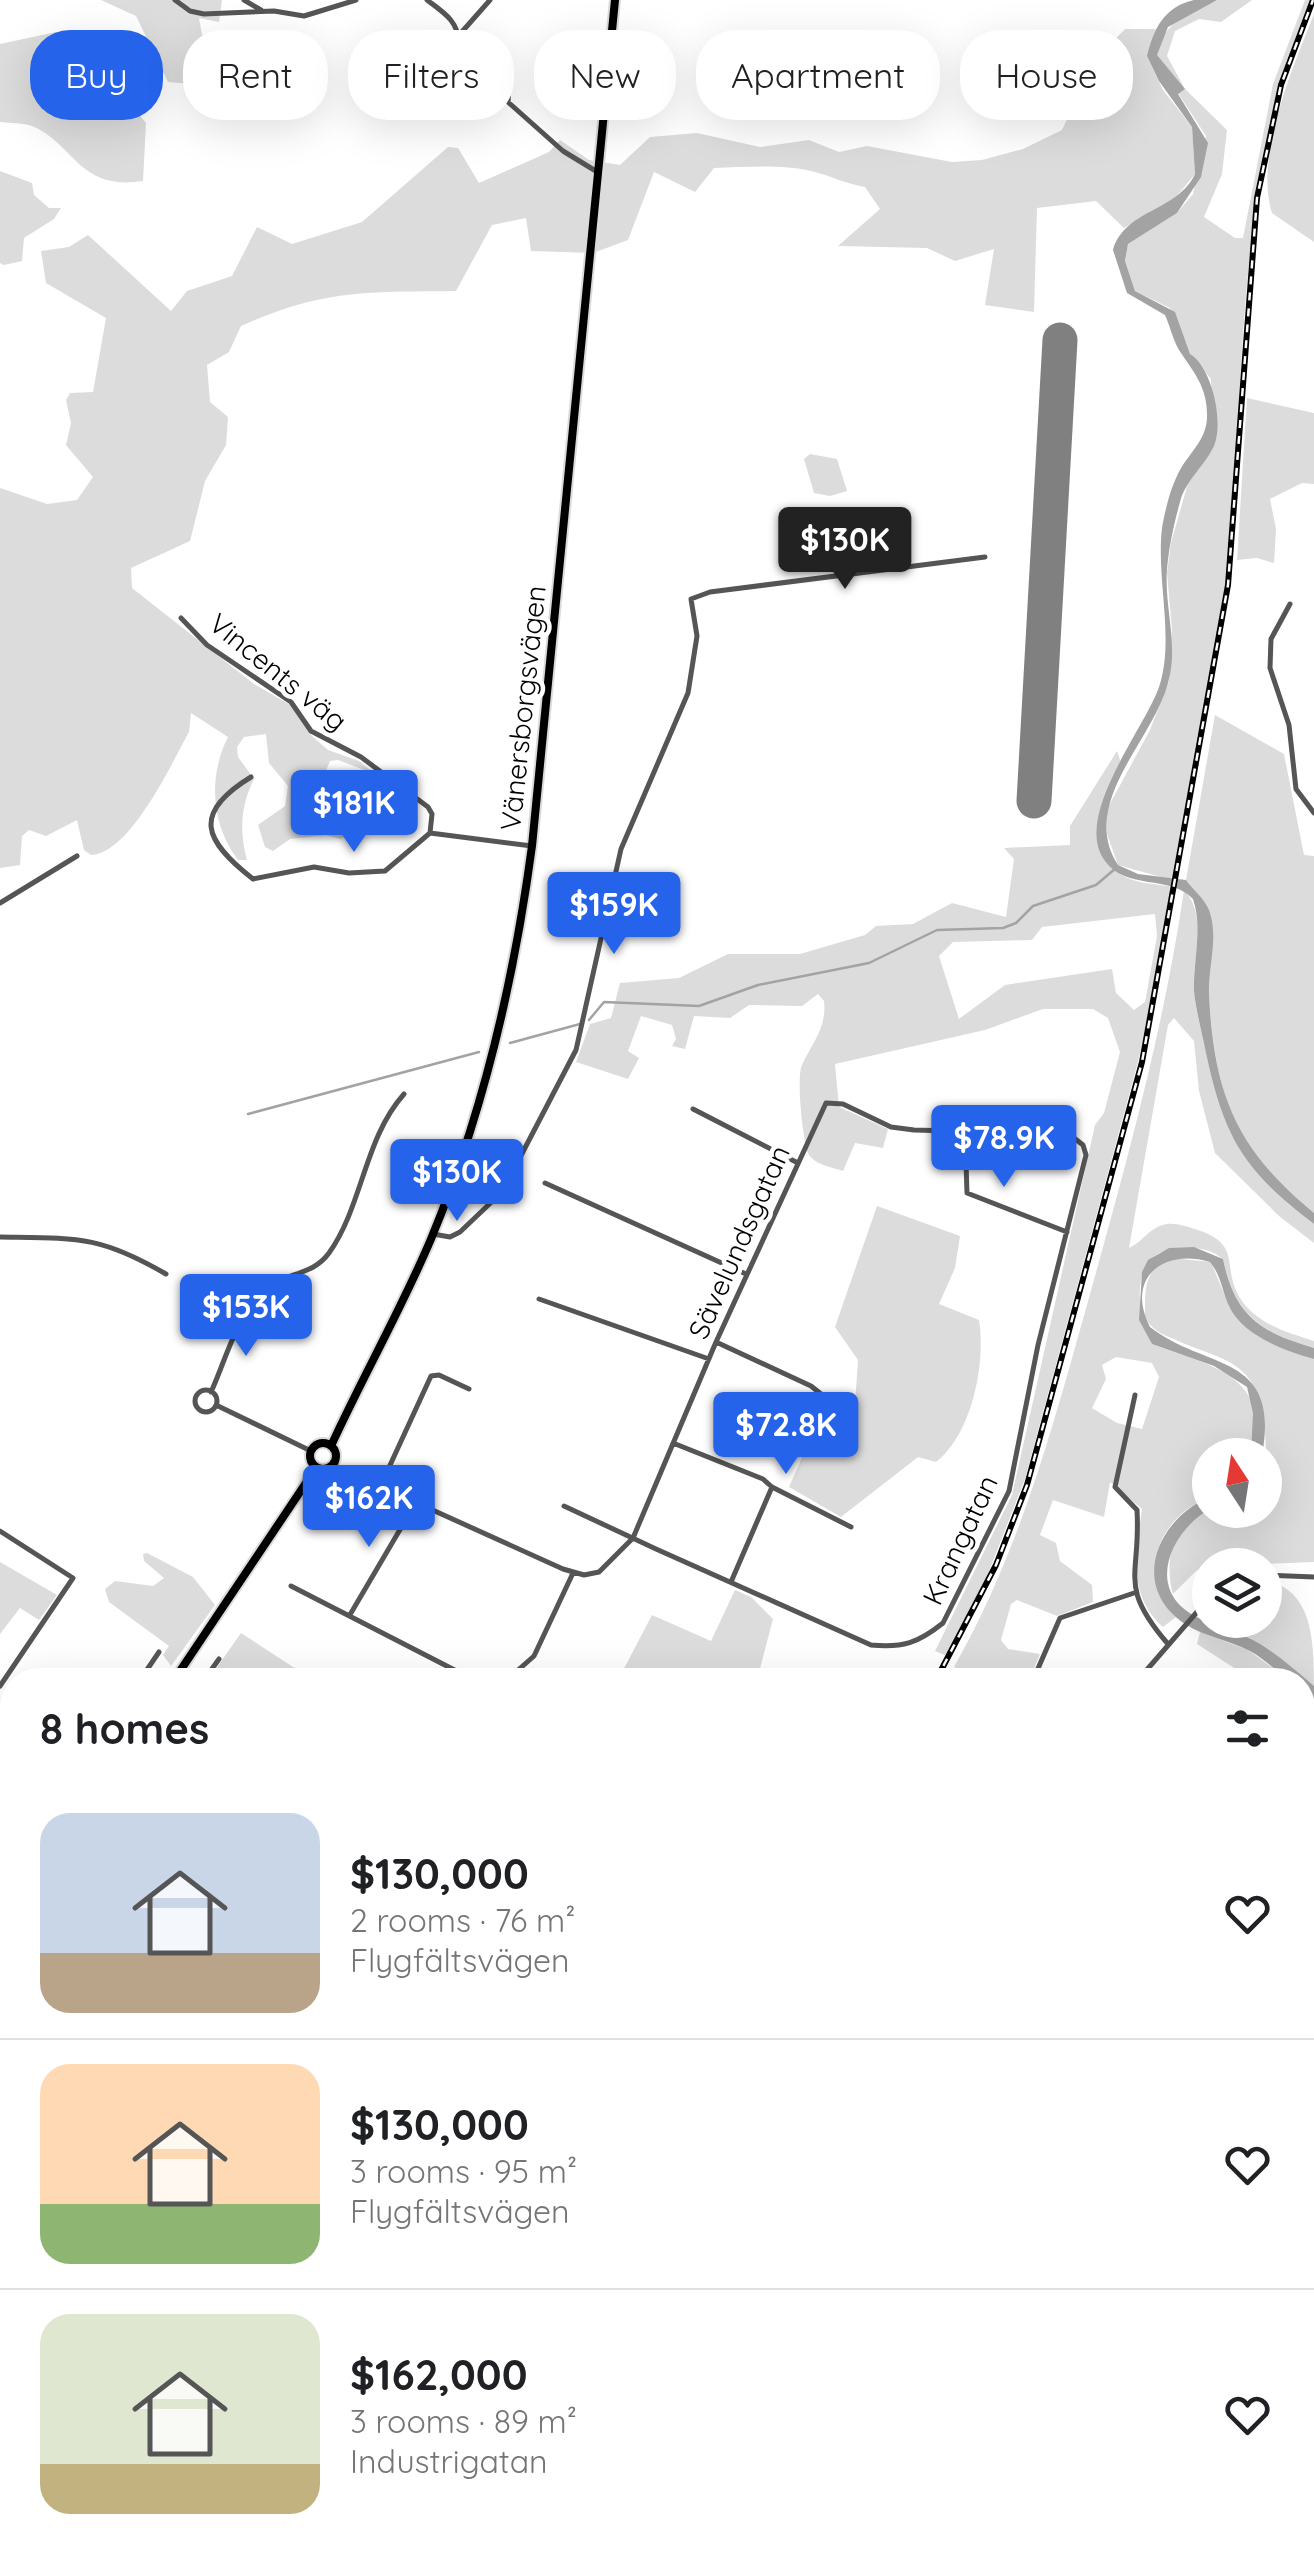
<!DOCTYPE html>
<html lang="en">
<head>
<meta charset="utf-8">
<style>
  :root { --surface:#fff; --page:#f6f6f6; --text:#202124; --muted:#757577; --line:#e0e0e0; --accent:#2563eb }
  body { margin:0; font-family:Quicksand,sans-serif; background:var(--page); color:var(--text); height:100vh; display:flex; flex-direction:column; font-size:38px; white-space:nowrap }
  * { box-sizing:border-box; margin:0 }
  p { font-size:32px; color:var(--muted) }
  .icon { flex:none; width:55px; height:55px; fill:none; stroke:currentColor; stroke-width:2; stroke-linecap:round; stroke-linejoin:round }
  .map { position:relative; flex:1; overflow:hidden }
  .sheet { position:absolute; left:0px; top:1668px; width:1315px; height:892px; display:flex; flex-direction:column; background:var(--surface); border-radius:40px 40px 0 0; box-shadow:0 10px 40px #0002 }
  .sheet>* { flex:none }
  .banner { position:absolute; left:30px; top:30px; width:1255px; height:90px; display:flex; gap:20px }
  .needle { width:65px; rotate:348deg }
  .buttons { position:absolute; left:1192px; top:1438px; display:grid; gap:20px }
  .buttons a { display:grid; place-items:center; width:90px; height:90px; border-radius:50%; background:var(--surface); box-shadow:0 10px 40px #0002; font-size:50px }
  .price { position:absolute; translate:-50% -85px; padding:0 22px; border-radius:10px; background:var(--accent); color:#fff; font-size:32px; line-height:65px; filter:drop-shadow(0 2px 5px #0008) }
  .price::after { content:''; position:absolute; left:50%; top:60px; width:30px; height:22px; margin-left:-15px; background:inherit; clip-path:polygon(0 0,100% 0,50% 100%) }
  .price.active { background:#222; color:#fff }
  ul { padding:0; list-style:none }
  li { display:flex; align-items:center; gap:30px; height:250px; padding:0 40px }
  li+li { border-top:2px solid var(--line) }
  li span { display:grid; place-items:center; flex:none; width:280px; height:200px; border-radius:30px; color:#555 }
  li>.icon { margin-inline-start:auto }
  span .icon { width:120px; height:120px; fill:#fffc; stroke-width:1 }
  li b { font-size:42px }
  h2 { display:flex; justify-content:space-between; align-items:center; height:120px; padding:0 40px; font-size:42px }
  .pill { padding:0 35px; border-radius:40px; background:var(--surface); box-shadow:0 10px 40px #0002; font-size:35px; line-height:90px }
  .pill.active { background:var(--accent); color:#fff }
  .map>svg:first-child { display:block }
  .green { fill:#dcdcdc; fill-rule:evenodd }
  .water { fill:#a3a3a3 }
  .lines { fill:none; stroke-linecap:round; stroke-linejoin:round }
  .stream { stroke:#a3a3a3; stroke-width:2.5 }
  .runway { stroke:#808080; stroke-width:35 }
  .major-casing { stroke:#dbdbdb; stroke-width:12 }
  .highway-casing { stroke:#dbdbdb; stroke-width:14 }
  .minor { stroke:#555; stroke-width:5 }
  .major { stroke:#000; stroke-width:8 }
  .highway { stroke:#000; stroke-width:9 }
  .rail-casing { stroke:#000; stroke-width:6 }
  .rail { stroke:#fff; stroke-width:2.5; stroke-dasharray:8; stroke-linecap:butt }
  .labels { text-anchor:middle; stroke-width:9; stroke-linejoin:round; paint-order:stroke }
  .street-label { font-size:28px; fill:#000; stroke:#fff }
</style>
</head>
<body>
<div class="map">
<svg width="1314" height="2558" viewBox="0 0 1314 2558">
  <rect width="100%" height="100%" fill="#fff"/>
  <path class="green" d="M101,0H222L219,22L199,18L208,67L202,85L168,82L136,16Z
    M1217,0H1252L1221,22L1199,19L1175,31L1167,56L1185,89L1227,130L1222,174L1204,217L1235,238H1243L1273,84L1305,0H1310C1238,177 1245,352 1231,539C1222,651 1194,765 1175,876L1168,879L1118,865L1107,834L1106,811L1150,730L1169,681L1172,629L1167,573L1171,543L1188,483L1213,449L1211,379L1190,354L1170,308L1135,291L1125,261L1128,244L1177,213L1193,194L1206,136L1178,93L1184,88L1156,56C1164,21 1187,14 1217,0Z
    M1314,14V242L1272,213C1254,156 1293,67 1314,14Z
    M1125,29H1156L1147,56L1163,90L1192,127L1195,174L1172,202L1124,228L1096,201L1037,208L1034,312L985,305L994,249L955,261L927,248L838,246L880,209L865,187C846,184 829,175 811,171C781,164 745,167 714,168L695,192L654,172L628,240L593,253L531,251L526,218L492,225L456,291C368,292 323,289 241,326L229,352L207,365L210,402L228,417L226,445L205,481L190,541L131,568L132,588L254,684L294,707L312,736L328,750L359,761L394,789L364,802L365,810L351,833L340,839L326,835L290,839L273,851L265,847L258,825L285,806L288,786L269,763L266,734L244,737L237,747L238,757L254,779C241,804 239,832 247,860H238C211,825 208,776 228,737L191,713L189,732C171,764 131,853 91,855L84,850L77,820L46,836L29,830L22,836L20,865L0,868V488L47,504L77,500L93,477L66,445L71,423L66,400L70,393L93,392L106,318L46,283L41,251L69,247L88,235L171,311L187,291L232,276L257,227L292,244L362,222L448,147L458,148L479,183L549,152L560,140L589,160L620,165L650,137L697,133L760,147L809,140L839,152L867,146L952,162L982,160L1023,149L1062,130L1095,60ZM338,760L367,771L370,784L361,793L322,805L316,795L330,761Z
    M56,32L83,44L146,123L143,181C78,191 75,144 32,126C23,123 10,123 0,122V44Z
    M0,171L32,183L34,195L49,208H61L54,219L24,238L22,261L4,265L0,263Z
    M1247,398L1314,413V484L1302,483L1270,499L1276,529L1274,563L1257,558L1237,560Z
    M810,454L837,459L847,491L830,496L814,493L804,459Z
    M1215,715L1284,754L1304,855L1314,856V1213C1296,1197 1273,1181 1258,1161C1222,1116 1212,1050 1209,994C1206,932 1226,936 1186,880Z
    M1117,751L1121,763C1101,797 1079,854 1125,877C1139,884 1158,884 1173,887L1171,905L1138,1062L1025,1479L984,1584L947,1656L935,1651L1012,1495L1095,1125L1104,1113L1120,1052L1108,1018L1093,1009H1043L985,1030L835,1064L839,1107L888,1129L883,1148L855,1143L843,1171C832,1167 814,1165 808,1153C803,1141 796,1078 802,1065C812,1043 827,1028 824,1001L818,994L802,1006L749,1005L730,1018L694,1016L685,1049L672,1046L676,1039L672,1025L641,1016L628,1051L639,1058L628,1079L576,1062L590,1024L611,1018L620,983L679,978L728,954H800L865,935L876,926L913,924L952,903L1006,917L1014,859L1004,848L1070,845V826ZM1155,914L1157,936L1145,1002L1134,1010L1116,993L1112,969L1005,985L959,1019L939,956L953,942L1032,940L1042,927Z
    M1184,890C1206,913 1195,950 1194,979C1193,1002 1200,1025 1205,1047C1222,1134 1242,1170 1314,1224V1243L1279,1216L1215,1153L1199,1091L1194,1041L1174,1018L1168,1025L1129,1248C1143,1242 1149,1227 1167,1224C1177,1223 1188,1227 1198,1230C1243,1245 1221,1267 1240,1298C1256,1324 1287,1332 1314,1341V1348C1260,1332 1235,1315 1223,1259C1209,1248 1196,1247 1178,1248C1128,1251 1136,1312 1152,1344C1209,1366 1274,1374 1251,1455H1210V1497C1157,1518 1138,1571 1176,1617L1163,1627C1127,1595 1136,1552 1142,1509L1110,1482L1104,1517L1053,1500L1040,1535L1056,1543L1060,1561L1092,1585L1093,1602L1057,1616L1017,1600L1011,1604L1001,1640L1008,1649L1040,1654L1029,1680L1008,1675L980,1680L954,1667C1018,1554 1050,1437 1085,1312C1124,1172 1163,1034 1184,890ZM1116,1357L1152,1363L1159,1377L1142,1429L1117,1423L1092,1408L1106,1379L1102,1365Z
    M877,1206L960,1236L955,1268L939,1304L979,1320C986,1363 972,1434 936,1462L918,1457L841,1517L789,1487L811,1437L855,1405L858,1360L835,1327Z
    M1172,1258L1211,1262L1230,1308L1245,1326L1314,1359V1562L1234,1565L1231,1554L1196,1571L1173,1594C1164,1564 1171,1516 1210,1509C1224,1506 1249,1510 1265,1510C1265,1472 1273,1405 1246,1375C1231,1358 1203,1352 1183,1343C1168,1336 1153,1333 1145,1317C1145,1291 1143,1268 1172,1258Z
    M147,1553L193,1577L215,1605L171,1666L163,1655L169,1646L109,1602L105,1589L115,1581L153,1586L164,1578L144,1561L143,1554Z
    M0,1562L57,1595L39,1620L20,1608L0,1634Z
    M1265,1581C1314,1588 1314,1645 1314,1686L1250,1638L1202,1620L1210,1609V1620H1265Z
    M735,1590L751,1597L773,1619L758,1676L765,1680H618L652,1615L711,1641Z
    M1200,1632L1248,1650L1289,1680H1253L1197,1644Z
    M241,1633L313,1680H261L244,1671L234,1680H208Z
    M1314,1823V2222L1302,2215V1826Z
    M1314,2314V2558H862L850,2548H1302V2342Z"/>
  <path class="water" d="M1194,0H1217L1168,27L1157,55L1185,89L1178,94L1208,143L1201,177L1177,213L1128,244L1125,261L1135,291L1175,312L1190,354C1212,367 1226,426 1212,450C1202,468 1185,482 1180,502C1174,523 1169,547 1167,569C1164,607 1179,645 1168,683C1153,741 1078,803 1118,865L1138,874L1186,880C1193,890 1204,898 1209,910C1219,937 1208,966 1209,994C1214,1095 1236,1149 1314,1213V1224C1244,1171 1224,1138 1206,1053C1202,1032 1196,1012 1194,991C1193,961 1203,928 1193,899C1170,874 1126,891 1105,861C1072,817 1144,730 1159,687C1175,639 1156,580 1162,528C1165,510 1171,486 1180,470C1190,452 1206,440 1207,418C1208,388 1195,374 1179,350C1173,340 1170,326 1165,315L1127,293L1113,250C1125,209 1177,212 1195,174L1192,127L1159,81L1147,56C1154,28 1164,7 1194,0Z
    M1194,1247L1223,1259C1235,1316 1260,1332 1314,1348V1359C1285,1351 1242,1335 1229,1306C1222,1291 1221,1275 1210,1262C1163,1248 1125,1278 1150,1327C1206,1371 1281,1352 1262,1455H1251L1253,1413L1247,1387L1214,1366L1152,1344L1139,1320L1142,1272L1148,1260L1169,1248Z
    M1210,1497V1509C1173,1529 1144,1587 1193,1615C1211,1626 1232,1629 1251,1639C1274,1651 1294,1669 1314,1686V1703L1303,1693L1302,1680C1281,1680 1269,1661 1250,1651C1229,1640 1205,1637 1185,1624C1128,1586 1158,1518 1210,1497Z"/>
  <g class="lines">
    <path class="stream" d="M589,1020L604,1002L699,1006L758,985L869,963L937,930L1003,928L1016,923L1033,906L1096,885L1116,868
      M510,1043L580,1024
      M248,1114L479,1052"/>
    <path class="runway" d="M1034,801L1060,340"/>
    <defs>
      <path id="major" d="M310 1456a13 13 0 1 1 26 0a13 13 0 1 1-26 0Z
        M331,1446C363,1376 401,1310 431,1239C483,1114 514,980 532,846L615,0
        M174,1680L316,1468
        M0,1927L12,1908
        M0,1937L12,1919"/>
      <path id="highway" d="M1302,1782L1314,1772
        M1302,1792L1314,1783
        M219,2558L229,2548
        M229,2558L239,2548"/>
    </defs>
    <use href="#major" class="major-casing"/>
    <use href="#highway" class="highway-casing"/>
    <path class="minor" d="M175,0L190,11L204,14L274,11L304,16L356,0
      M244,0L261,10
      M427,0C443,12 460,22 458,44C481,56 512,69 508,102L563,151L599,173
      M460,34L490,0
      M1290,604L1271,639L1270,668L1289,725L1296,789L1314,813
      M181,618L207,645L291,702L311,731L361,757L428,807L432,814L430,833
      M251,777C192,813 203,840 253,879L314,867L349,873L385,871L430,833L532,846
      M0,903L77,856
      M693,1109L796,1162
      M965,1133L967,1193L1067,1232
      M545,1183L746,1274
      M433,1234L450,1237L460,1232L502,1192L576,1050L621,849L688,693L697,636L691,599L710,592L985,557
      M0,1237C76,1238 99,1235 166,1274
      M539,1299L709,1359
      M716,1342L811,1386L836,1406L832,1412
      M195 1401a11 11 0 1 1 22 0a11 11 0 1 1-22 0Z
      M211,1392C226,1360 239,1306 270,1286C290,1272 313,1275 329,1253C363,1205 364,1139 404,1094
      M1135,1395L1115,1487L1137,1510C1141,1577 1117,1585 1168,1644
      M216,1405L311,1451
      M673,1443L763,1479L772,1487L731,1582
      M333,1465L563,1569L584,1575L599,1572L633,1538L716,1342L826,1103L843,1104L891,1127L914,1130L1069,1134L1083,1145L1086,1155L1038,1345L1009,1491L943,1623C918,1643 903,1648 871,1645L656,1549L564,1506
      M380,1487L431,1376L439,1375L469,1389
      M772,1487L851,1527
      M0,1531L73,1578L0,1686
      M1265,1575L1314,1577
      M291,1586L474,1680
      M351,1613L415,1504
      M140,1680L159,1652
      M204,1680L219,1659
      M507,1680L534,1656L573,1573
      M1033,1680L1060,1618L1134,1593
      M1138,1680L1210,1597
      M0,1760L12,1768
      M0,1864L12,1852
      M0,2264L12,2257
      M1302,2266L1314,2268
      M0,2430L12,2459
      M0,2505H12
      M146,2548L154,2558
      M383,2548L386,2558
      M451,2548L453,2558
      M518,2548L521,2558
      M552,2548L555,2558
      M843,2548L857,2558
      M61,2558L73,2548
      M183,2558L189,2548
      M251,2558L258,2548
      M313,2558L349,2551"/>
    <use href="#major" class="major"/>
    <use href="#highway" class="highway"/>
    <defs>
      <path id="rail" d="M936,1680L996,1565L1027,1485L1142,1062L1228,585L1257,198L1281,85L1313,0
        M46,2558L60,2548"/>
    </defs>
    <use href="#rail" class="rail-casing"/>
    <use href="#rail" class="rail"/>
  </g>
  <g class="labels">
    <g class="street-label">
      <text transform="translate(278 672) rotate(39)" y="10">Vincents väg</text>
      <text transform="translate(523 708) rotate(-84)" y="10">Vänersborgsvägen</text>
      <text transform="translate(739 1242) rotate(-66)" y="10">Sävelundsgatan</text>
      <text transform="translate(960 1540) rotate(-65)" y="10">Krangatan</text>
    </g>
  </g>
</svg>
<div class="buttons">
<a><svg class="needle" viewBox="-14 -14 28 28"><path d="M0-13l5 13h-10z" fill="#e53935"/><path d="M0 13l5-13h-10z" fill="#757577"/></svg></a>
<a><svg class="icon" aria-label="layers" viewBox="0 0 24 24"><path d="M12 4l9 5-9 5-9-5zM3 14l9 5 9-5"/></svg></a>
</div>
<b class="price active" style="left:845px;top:592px">$130K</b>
<b class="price" style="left:354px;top:855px">$181K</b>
<b class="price" style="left:614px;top:957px">$159K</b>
<b class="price" style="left:1004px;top:1190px">$78.9K</b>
<b class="price" style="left:457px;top:1224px">$130K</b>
<b class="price" style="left:246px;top:1359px">$153K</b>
<b class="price" style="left:786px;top:1477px">$72.8K</b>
<b class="price" style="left:369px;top:1550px">$162K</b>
<div class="banner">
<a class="pill active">Buy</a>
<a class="pill">Rent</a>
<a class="pill">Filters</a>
<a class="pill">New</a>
<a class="pill">Apartment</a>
<a class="pill">House</a>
</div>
<section class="sheet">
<h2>8 homes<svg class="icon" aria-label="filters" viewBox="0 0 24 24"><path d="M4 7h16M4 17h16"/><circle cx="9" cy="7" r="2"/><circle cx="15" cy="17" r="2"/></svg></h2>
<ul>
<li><span style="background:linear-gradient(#c9d6e8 70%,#b9a48a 0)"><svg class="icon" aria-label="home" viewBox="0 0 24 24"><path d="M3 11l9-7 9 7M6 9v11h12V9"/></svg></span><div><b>$130,000</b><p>2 rooms · 76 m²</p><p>Flygfältsvägen</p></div><svg class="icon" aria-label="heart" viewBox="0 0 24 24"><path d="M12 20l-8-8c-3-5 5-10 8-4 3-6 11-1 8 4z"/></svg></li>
<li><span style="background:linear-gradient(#ffd9b3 70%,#8fb573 0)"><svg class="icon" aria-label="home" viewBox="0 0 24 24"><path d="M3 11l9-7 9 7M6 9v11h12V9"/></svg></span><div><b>$130,000</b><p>3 rooms · 95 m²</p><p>Flygfältsvägen</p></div><svg class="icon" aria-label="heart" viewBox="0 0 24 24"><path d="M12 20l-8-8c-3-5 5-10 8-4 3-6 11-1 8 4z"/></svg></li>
<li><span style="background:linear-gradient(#dfe7d0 75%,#c2b280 0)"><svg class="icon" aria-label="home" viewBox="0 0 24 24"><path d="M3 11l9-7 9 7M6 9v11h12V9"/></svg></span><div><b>$162,000</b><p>3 rooms · 89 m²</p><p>Industrigatan</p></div><svg class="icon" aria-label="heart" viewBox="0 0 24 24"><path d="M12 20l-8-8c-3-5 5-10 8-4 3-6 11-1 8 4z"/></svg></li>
</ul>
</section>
</div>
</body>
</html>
